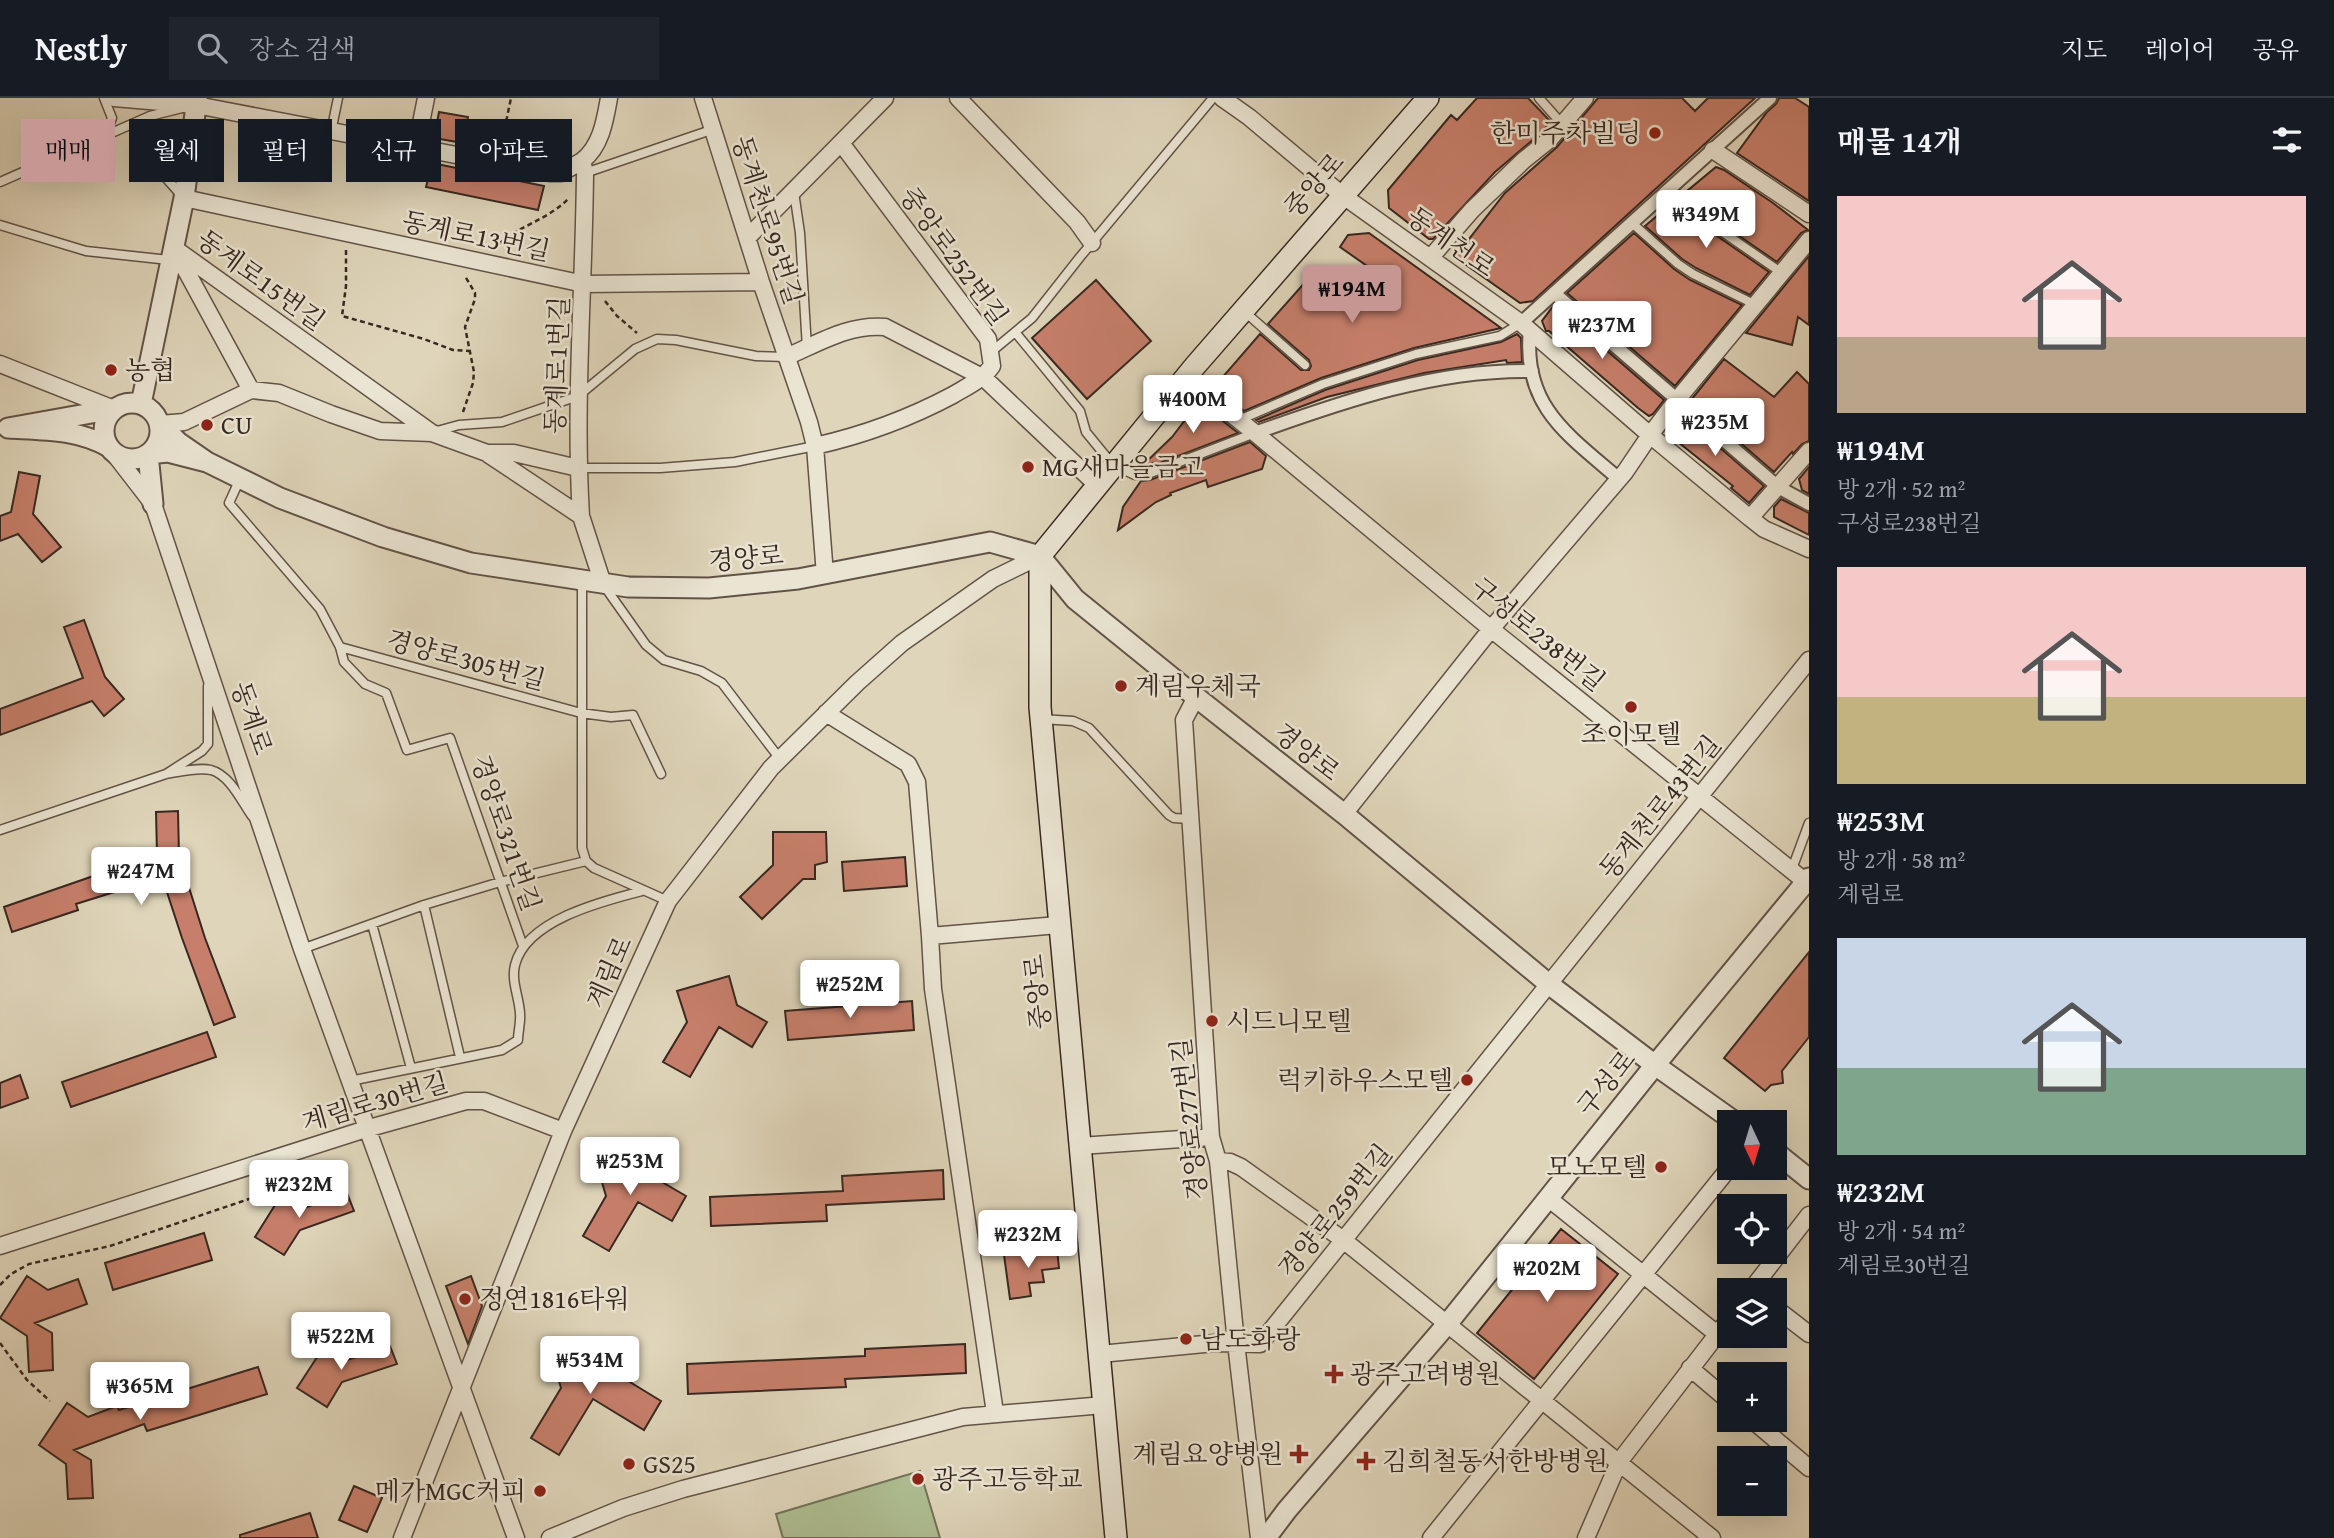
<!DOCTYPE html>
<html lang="ko">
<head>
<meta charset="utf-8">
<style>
  :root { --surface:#171b24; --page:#20242c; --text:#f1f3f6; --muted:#9ea1a6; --line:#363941; --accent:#c59692 }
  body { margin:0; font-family:"Gentium Book Plus","Noto Serif KR",serif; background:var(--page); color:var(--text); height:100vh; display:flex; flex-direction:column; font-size:26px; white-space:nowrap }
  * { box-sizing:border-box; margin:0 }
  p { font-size:23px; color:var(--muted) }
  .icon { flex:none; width:38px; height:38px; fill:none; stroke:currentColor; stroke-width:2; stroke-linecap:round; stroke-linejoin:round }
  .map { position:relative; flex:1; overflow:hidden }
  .drawer { display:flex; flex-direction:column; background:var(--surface); width:525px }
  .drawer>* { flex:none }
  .banner { position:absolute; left:21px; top:21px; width:665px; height:63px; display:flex; gap:14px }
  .needle { width:46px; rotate:176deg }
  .buttons { position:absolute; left:1717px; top:1012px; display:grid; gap:14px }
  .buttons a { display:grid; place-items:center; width:70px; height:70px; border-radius:0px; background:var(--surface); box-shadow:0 7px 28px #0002; font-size:35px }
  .price { position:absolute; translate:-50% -60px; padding:0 16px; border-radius:7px; background:#fff; color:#222; font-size:23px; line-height:46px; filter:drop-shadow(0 2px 4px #0008) }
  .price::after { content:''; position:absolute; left:50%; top:42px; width:21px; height:16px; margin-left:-10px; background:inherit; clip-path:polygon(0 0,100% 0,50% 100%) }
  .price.current { background:var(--accent); color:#111 }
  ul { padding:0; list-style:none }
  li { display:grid; align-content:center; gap:14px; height:371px; padding:0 28px }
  li span { display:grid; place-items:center; height:217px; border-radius:0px; color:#555 }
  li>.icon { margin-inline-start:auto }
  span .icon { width:126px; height:126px; fill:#fffc; stroke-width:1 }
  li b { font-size:30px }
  h2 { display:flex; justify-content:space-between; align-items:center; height:84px; padding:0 28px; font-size:30px }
  .pill { padding:0 24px; border-radius:0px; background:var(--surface); box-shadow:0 7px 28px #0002; font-size:24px; line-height:63px }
  .pill.current { background:var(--accent); color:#111 }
  header { display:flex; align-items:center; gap:42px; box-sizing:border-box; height:98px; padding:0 35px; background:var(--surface); border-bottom:2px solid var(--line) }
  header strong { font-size:33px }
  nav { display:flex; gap:38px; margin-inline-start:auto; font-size:24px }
  .search { width:490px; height:63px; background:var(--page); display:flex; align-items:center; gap:18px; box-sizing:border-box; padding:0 24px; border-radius:0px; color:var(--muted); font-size:26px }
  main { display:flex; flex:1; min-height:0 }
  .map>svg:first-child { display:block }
  .green { fill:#aebe92; stroke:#73735a; stroke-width:2 }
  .building { fill:#c77f6b; stroke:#382821; stroke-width:2 }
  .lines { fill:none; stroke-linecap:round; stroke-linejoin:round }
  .service-casing { stroke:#625347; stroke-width:11 }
  .pedestrian-casing { stroke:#625347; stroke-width:16 }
  .minor-casing { stroke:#625347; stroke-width:19 }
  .tertiary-casing { stroke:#625347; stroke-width:23 }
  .secondary-casing { stroke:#382821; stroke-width:24 }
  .path { stroke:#382821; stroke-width:2.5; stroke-dasharray:5 3.5; stroke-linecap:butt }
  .service { stroke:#eae4d2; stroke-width:8 }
  .pedestrian { stroke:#eae4d2; stroke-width:12 }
  .minor { stroke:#eae4d2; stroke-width:16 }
  .tertiary { stroke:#eae4d2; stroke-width:19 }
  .secondary { stroke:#eae4d2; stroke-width:21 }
  .poi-dot { fill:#8f2418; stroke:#eae4d2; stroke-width:2.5 }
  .labels { text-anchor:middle; stroke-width:5; stroke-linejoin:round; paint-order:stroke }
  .poi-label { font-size:26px; fill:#382821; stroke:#eae4d2; text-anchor:start }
  .street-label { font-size:26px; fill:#382821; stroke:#eae4d2 }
</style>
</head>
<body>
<header>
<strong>Nestly</strong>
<div class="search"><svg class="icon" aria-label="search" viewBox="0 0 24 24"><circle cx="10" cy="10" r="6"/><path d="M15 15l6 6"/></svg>장소 검색</div>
<nav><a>지도</a><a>레이어</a><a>공유</a></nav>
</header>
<main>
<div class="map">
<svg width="1809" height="1440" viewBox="0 0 1809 1440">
  <rect width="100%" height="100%" fill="#dfd5ba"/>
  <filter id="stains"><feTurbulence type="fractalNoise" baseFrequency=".00286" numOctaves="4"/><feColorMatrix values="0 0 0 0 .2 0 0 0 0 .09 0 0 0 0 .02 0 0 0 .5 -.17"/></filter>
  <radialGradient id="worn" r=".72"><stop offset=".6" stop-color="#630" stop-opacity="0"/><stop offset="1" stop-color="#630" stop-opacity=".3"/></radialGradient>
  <path class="green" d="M920,1373L940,1440H783L776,1416Z"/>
  <path class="building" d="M1477,0H1528L1551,24L1542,34L1495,74L1433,141H1429L1389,110L1388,92L1451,17L1457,22Z
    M1598,0H1682L1695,13L1708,0H1755L1533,203L1520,205L1455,159L1505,95L1557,49Z
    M1779,0H1795L1809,9V103L1737,55L1767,14L1776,6Z
    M439,14L468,19L463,45L434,40Z
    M432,65L544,88L538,112L426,89Z
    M1716,69L1724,72L1773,105L1808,132L1801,135L1777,164L1681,98Z
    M1671,106L1769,174L1750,197L1696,170L1682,161L1645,128Z
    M1369,135L1501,230L1414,250L1321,280L1244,313L1214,289L1260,236L1301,272H1309L1311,268L1309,262L1268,226L1316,172L1342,196L1367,168L1340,149L1348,137Z
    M1634,135L1674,171L1690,182L1742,207L1675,288L1567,195Z
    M1809,158V227L1798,219L1792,247L1746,235Z
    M1096,182L1151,243L1087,301L1032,240Z
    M1554,207L1664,302L1653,316L1649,318L1638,310L1549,233H1546L1542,223Z
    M1517,236L1521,240L1522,264L1507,265L1506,262L1424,275L1327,299L1259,324L1256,322L1325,292L1418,262L1501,244Z
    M1724,261L1774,299L1797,274L1809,286V343L1802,346L1793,356L1792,354L1774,374L1691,302Z
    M1199,304L1238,335L1152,368L1153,365L1142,368L1172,339Z
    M1680,315L1764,388L1749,405L1731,390L1733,388L1668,336V331Z
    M1250,344L1266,358L1262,371L1208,389L1206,382L1170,395L1171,397L1156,404L1118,432L1123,409L1141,383L1150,382Z
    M1809,369V396L1802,392L1799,381Z
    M19,374L40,378L33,416L61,449L42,464L18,436L0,443V418L11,414Z
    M1781,401L1809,415V437L1774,419V409Z
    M84,522L105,579L124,601L104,618L92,603L0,637V611L83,580L64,529Z
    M178,713L179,758L205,840L235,919L214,927L182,840L162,779L76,806L78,812L12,834L4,809L157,756L156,714Z
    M773,734H826L827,764L815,767V781H803L762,821L740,799L773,767Z
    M905,759L907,788L844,793L842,764Z
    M1809,854V939L1782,973L1783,985L1771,987L1765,993L1724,960Z
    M729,878L737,907L767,924L752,949L719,929L690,979L663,964L687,924L677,893Z
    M912,903L914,932L788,942L785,913Z
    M207,934L216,959L71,1009L62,984Z
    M20,977L28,1000L0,1010V985Z
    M648,1052L657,1081L686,1098L672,1123L638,1104L609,1153L583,1138L606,1098L597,1067Z
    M943,1072L944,1101L826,1107L827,1123L711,1128L710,1099L843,1093L842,1078Z
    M347,1095L354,1113L300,1132L284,1157L255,1139L280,1099L301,1111Z
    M1561,1131L1618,1176L1534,1281L1477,1235Z
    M204,1135L212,1162L113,1192L105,1165Z
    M1057,1151L1059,1170L1042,1172L1044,1184L1029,1185L1031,1198L1010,1201L1004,1157Z
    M27,1178L48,1192L78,1181L87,1206L35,1225L52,1235L53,1272L29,1274L27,1238L0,1220Z
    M471,1178L482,1208L468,1246L446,1188Z
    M604,1244L612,1273L661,1303L644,1332L593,1301L559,1357L531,1340L561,1290L552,1259Z
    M965,1246L966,1275L845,1281L846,1289L688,1296L687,1266L865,1258V1251Z
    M390,1248L397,1266L342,1284L327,1309L297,1290L323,1250L344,1263Z
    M258,1269L267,1296L147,1333L144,1326L74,1352L91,1362L93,1400L68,1401L66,1366L39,1347L67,1305L88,1319L117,1308L119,1312Z
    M354,1388L382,1400L367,1434L339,1422Z
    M310,1415L318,1440H240V1437Z"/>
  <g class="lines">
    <defs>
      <path id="service" d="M104,0L112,20L105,38
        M1539,0L1562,26
        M141,22L159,72L182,98
        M331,34L338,0
        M585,75L714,31
        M0,84L150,18L182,10
        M794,94L800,135L807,250
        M1666,95L1782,175
        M1632,125L1678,166L1693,176L1756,207
        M0,127L86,153L169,162
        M1245,214L1305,267
        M1015,234L1080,313L1086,334L1113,367L1135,377L1148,376L1255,335
        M991,254L1032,220L1080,159L1213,0
        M1239,322L1323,286L1416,256L1500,238L1521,225
        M437,333L459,327L502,324L578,298L635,251L657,241L676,242L756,258L786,259
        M578,370H660L735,364L815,348
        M240,381L229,405L320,511L340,549L344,564L365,586L386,595L407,652L450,640L523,848
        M582,482V750L586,763L594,770L668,803
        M605,489L646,547L664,562L701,573L722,585L780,661
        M340,549L581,615L611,619L633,617L661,676
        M208,588V646L202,653L166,676C179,674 198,669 211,672C230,677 242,704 252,718
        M1041,621L1073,623L1089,630L1169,717L1174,720L1190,721
        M0,732L166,676
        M1792,771L1809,725
        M424,807L460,959
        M372,826L411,970
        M302,851L424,807L500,784L586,763
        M350,983L502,952L518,942C518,934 521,924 520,915C519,899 511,883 515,867C526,822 603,803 642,793"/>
      <path id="pedestrian" d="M1554,195L1778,389L1809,406
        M1521,225L1770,0
        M1530,232C1522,308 1568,337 1619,381
        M1255,335C1344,303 1437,271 1532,273"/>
      <path id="minor" d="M114,0L196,7L550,75H561L582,63
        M703,0L761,184L809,324L815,348L825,477
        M958,0L1077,124L1092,145
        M1222,0L1249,19L1342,97L1521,225L1650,337L1750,420L1764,431L1809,451
        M416,50L426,0
        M1713,52L1809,116
        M184,100L584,186L761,184
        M748,139L885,0
        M174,150L432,335L487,355H514L578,370
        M177,156L251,292
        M1431,159L1472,112L1524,62L1549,42L1585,0
        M786,259C819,245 848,226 885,229L984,280L1097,387
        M0,266L114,311
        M1186,280L1255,335L1491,531L1806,784
        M251,292L279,295L331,316L380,333L432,335
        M160,326L184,324L251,292
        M815,348C864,337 908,321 953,297C968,288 982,282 992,268L988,241L841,45
        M112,353L153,406L302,851L516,1440
        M488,356L581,418L603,486
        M581,418C574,304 584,189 585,75L582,63C601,48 605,23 609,0
        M1750,420L1809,353
        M1196,599L1184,622L1211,1039L1218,1063L1236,1245L1259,1440
        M826,615L908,666L917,684L930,838L1058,827
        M1344,716L1491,531L1625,374L1650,337L1676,303L1809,142
        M930,838L933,891L995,1315
        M1080,1048L1211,1039
        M1218,1063L1230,1064L1241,1069L1342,1141L1712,1440
        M1548,1100L1717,1236
        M0,1148L366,1031L466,1003H484L563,1033
        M1751,1192L1809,1117
        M1774,1209L1809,1236
        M1100,1256L1215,1245L1260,1246L1809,562
        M1690,1270L1729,1303
        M1751,1321L1809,1370
        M402,1440L563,1033L668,803L771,670L857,585L902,545L993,481L1040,458
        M550,1440L623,1410L683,1391L963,1319L1104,1307
        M1431,1440L1730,1069
        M1586,1440L1619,1364L1729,1221"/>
      <path id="tertiary" d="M104 333a28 28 0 1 1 56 0a28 28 0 1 1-56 0Z
        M141,306L184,100L197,0
        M109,349C77,331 44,332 8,330L114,311
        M207,364L280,400L383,439L471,465L628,489L709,490L798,481L990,444L1040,458L1075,501L1196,599L1344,716L1550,887L1655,967L1735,1024
        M153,406L148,356L168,354L207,364L178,344L160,326
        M1774,1053L1809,1081
        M1266,1440L1287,1412L1448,1225L1655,967L1809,780"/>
      <path id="secondary" d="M1116,1440L1040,609V458L1195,268L1428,0"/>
    </defs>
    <use href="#service" class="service-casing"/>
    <use href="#pedestrian" class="pedestrian-casing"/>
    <use href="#minor" class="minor-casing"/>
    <use href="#tertiary" class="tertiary-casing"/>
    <use href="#secondary" class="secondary-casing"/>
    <path class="path" d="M501,48L511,0
      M346,152V188L342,218L424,241L453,252L470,253
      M493,152C513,129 547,123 568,101
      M605,203L617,218L637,235
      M463,314L473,285L474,274L465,229L475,201V195L465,178
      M0,1187L11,1176L29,1166L110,1148L323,1076
      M0,1245L27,1282L50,1303"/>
    <use href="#service" class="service"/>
    <use href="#pedestrian" class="pedestrian"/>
    <use href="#minor" class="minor"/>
    <use href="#tertiary" class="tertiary"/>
    <use href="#secondary" class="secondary"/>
  </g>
  <g class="poi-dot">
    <circle cx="1655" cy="35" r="7"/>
    <circle cx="111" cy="272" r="7"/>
    <circle cx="207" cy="327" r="7"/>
    <circle cx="1028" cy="369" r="7"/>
    <circle cx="1121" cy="588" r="7"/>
    <circle cx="1631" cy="609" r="7"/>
    <circle cx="1212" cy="923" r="7"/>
    <circle cx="1467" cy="982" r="7"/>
    <circle cx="1661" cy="1069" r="7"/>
    <circle cx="465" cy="1201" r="7"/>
    <circle cx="1186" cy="1241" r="7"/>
    <path d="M1330.5 1265.5h7v7h7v7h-7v7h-7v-7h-7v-7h7z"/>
    <path d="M1295.5 1345.5h7v7h7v7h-7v7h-7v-7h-7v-7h7z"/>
    <path d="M1362.5 1352.5h7v7h7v7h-7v7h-7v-7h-7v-7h7z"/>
    <circle cx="629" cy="1366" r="7"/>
    <circle cx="918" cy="1381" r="7"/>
    <circle cx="540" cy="1393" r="7"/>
  </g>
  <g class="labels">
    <g class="poi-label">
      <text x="1641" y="44" text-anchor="end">한미주차빌딩</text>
      <text x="125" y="281">농협</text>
      <text x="221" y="336">CU</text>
      <text x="1042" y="378">MG새마을금고</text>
      <text x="1135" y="597">계림우체국</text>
      <text x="1631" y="645" text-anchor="middle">조이모텔</text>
      <text x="1226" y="932">시드니모텔</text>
      <text x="1453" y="991" text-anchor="end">럭키하우스모텔</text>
      <text x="1647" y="1078" text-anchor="end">모노모텔</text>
      <text x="479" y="1210">정연1816타워</text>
      <text x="1200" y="1250">남도화랑</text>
      <text x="1350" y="1285">광주고려병원</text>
      <text x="1283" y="1365" text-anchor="end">계림요양병원</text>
      <text x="1382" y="1372">김희철동서한방병원</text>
      <text x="643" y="1375">GS25</text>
      <text x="932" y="1390">광주고등학교</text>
      <text x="526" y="1402" text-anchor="end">메가MGC커피</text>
    </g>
    <g class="street-label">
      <text transform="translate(1314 87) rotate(-49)" y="9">중앙로</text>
      <text transform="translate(768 122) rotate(72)" y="9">동계천로95번길</text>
      <text transform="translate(476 138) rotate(12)" y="9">동계로13번길</text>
      <text transform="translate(1451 144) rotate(35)" y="9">동계천로</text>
      <text transform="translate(954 158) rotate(54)" y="9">중앙로252번길</text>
      <text transform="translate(261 182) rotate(36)" y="9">동계로15번길</text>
      <text transform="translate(557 267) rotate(-88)" y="9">동계로1번길</text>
      <text transform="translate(746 460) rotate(-5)" y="9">경양로</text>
      <text transform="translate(1538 536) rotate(39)" y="9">구성로238번길</text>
      <text transform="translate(466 562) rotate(15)" y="9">경양로305번길</text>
      <text transform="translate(252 620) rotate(71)" y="9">동계로</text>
      <text transform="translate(1307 654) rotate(38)" y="9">경양로</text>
      <text transform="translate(1660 709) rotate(-51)" y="9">동계천로43번길</text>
      <text transform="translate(506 735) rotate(71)" y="9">경양로321번길</text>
      <text transform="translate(609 874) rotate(-66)" y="9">계림로</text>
      <text transform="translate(1037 894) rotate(-96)" y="9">중앙로</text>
      <text transform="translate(1606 985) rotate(-51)" y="9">구성로</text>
      <text transform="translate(375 1004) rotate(-16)" y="9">계림로30번길</text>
      <text transform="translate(1189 1021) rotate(-96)" y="9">경양로277번길</text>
      <text transform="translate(1335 1113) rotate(-51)" y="9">경양로259번길</text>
    </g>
  </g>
  <rect width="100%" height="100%" filter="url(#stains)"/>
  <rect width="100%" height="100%" fill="url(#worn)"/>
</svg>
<div class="buttons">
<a><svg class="needle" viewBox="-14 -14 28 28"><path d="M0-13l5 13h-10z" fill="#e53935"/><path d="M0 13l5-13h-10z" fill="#9ea1a6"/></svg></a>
<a><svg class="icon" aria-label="locate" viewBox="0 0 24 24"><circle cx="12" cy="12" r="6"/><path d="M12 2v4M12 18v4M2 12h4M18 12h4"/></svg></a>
<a><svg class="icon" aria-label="layers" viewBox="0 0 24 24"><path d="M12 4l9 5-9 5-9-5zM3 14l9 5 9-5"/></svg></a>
<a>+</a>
<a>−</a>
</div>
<b class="price" style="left:1706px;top:152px">₩349M</b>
<b class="price current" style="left:1352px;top:227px">₩194M</b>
<b class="price" style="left:1602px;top:263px">₩237M</b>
<b class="price" style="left:1193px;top:337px">₩400M</b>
<b class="price" style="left:1715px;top:360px">₩235M</b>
<b class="price" style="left:141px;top:809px">₩247M</b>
<b class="price" style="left:850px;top:922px">₩252M</b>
<b class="price" style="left:630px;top:1099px">₩253M</b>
<b class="price" style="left:299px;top:1122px">₩232M</b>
<b class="price" style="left:1028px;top:1172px">₩232M</b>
<b class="price" style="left:1547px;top:1206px">₩202M</b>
<b class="price" style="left:341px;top:1274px">₩522M</b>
<b class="price" style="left:590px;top:1298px">₩534M</b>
<b class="price" style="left:140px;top:1324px">₩365M</b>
<div class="banner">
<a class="pill current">매매</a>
<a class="pill">월세</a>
<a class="pill">필터</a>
<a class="pill">신규</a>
<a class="pill">아파트</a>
</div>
</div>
<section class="drawer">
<h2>매물 14개<svg class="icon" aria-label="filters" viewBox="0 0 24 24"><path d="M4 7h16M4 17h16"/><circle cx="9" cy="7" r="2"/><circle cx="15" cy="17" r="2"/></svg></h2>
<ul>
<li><span style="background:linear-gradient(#f6c9c9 65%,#b9a48a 0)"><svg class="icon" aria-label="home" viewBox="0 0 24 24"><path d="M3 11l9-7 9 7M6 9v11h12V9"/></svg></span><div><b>₩194M</b><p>방 2개 · 52 m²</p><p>구성로238번길</p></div></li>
<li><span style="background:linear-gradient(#f6c9c9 60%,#c2b280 0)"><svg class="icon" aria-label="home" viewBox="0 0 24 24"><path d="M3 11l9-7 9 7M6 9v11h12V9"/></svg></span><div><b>₩253M</b><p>방 2개 · 58 m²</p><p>계림로</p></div></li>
<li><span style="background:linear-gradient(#c9d6e8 60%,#7fa58c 0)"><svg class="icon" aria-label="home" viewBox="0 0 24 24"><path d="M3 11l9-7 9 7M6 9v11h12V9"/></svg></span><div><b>₩232M</b><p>방 2개 · 54 m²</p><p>계림로30번길</p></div></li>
</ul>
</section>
</main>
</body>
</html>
